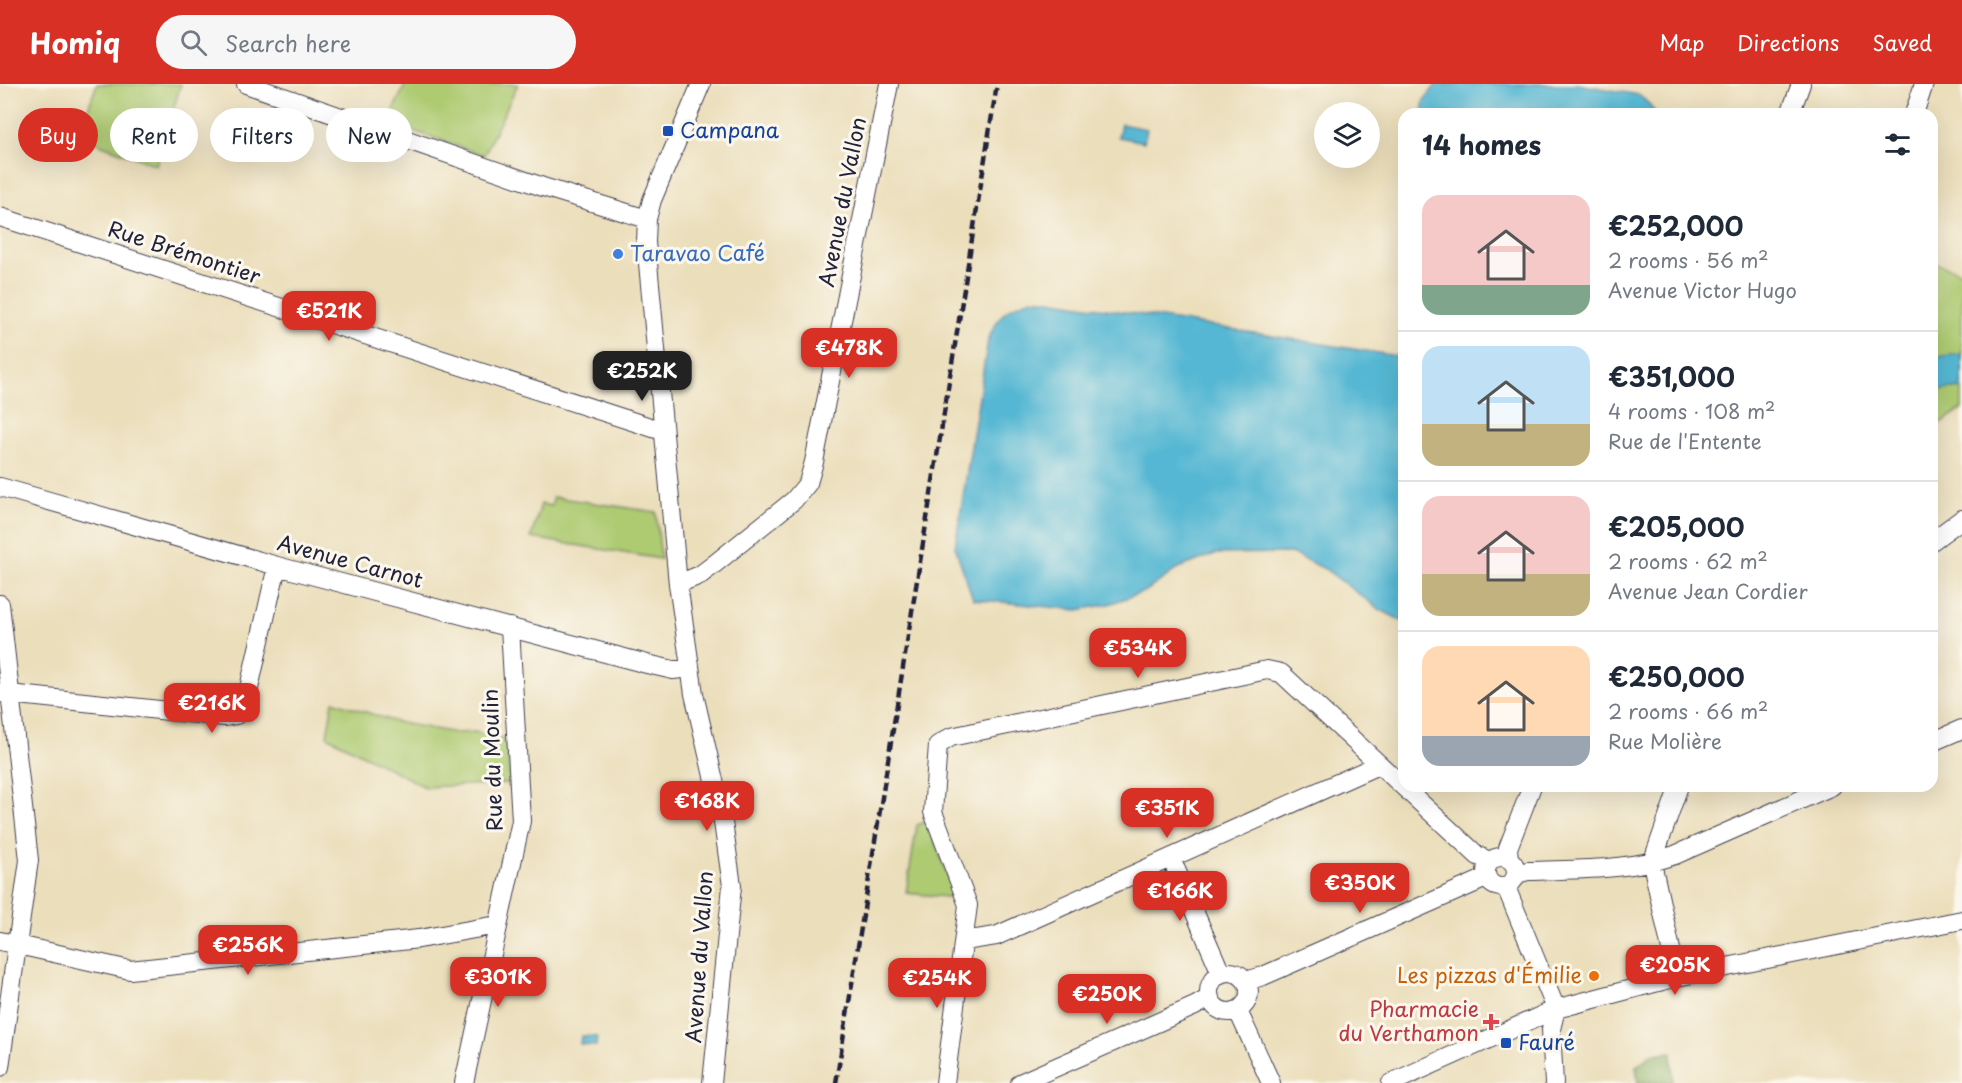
<!DOCTYPE html>
<html lang="en">
<head>
<meta charset="utf-8">
<style>
  :root { --surface:#fff; --page:#f6f6f7; --text:#1f2937; --muted:#747a83; --line:#e0e1e3; --accent:#d93025 }
  body { margin:0; font-family:"Playpen Sans",sans-serif; background:var(--page); color:var(--text); height:100vh; display:flex; flex-direction:column; font-size:22px; white-space:nowrap }
  * { box-sizing:border-box; margin:0 }
  p { font-size:20px; color:var(--muted) }
  .icon { flex:none; width:33px; height:33px; fill:none; stroke:currentColor; stroke-width:2; stroke-linecap:round; stroke-linejoin:round }
  .map { position:relative; flex:1; overflow:hidden }
  .panel { position:absolute; left:1398px; top:24px; width:540px; height:684px; display:flex; flex-direction:column; background:var(--surface); border-radius:18px; box-shadow:0 6px 24px #0002 }
  .panel>* { flex:none }
  .banner { position:absolute; left:18px; top:24px; width:570px; height:54px; display:flex; gap:12px }
  .fabs { position:absolute; left:1314px; top:18px; display:grid; gap:12px }
  .fabs a { display:grid; place-items:center; width:66px; height:66px; border-radius:50%; background:var(--surface); box-shadow:0 6px 24px #0002; font-size:30px }
  .price { position:absolute; translate:-50% -51px; padding:0 14px; border-radius:12px; background:var(--accent); color:#fff; font-size:20px; line-height:39px; filter:drop-shadow(0 2px 3px #0008) }
  .price::after { content:''; position:absolute; left:50%; top:36px; width:18px; height:14px; margin-left:-9px; background:inherit; clip-path:polygon(0 0,100% 0,50% 100%) }
  .price.active { background:#222; color:#fff }
  ul { padding:0; list-style:none }
  li { display:flex; align-items:center; gap:18px; height:150px; padding:0 24px }
  li+li { border-top:2px solid var(--line) }
  li span { display:grid; place-items:center; flex:none; width:168px; height:120px; border-radius:18px; color:#555 }
  li>.icon { margin-inline-start:auto }
  span .icon { width:72px; height:72px; fill:#fffc; stroke-width:1 }
  li b { font-size:26px }
  h2 { display:flex; justify-content:space-between; align-items:center; height:72px; padding:0 24px; font-size:26px }
  .tag { padding:0 21px; border-radius:27px; background:var(--surface); box-shadow:0 6px 24px #0002; font-size:21px; line-height:54px }
  .tag.active { background:var(--accent); color:#fff }
  header { display:flex; align-items:center; gap:36px; box-sizing:border-box; height:84px; padding:0 30px; background:var(--accent); color:#fff }
  header strong { font-size:28px }
  nav { display:flex; gap:33px; margin-inline-start:auto; font-size:21px }
  .search { width:420px; height:54px; background:var(--page); display:flex; align-items:center; gap:15px; box-sizing:border-box; padding:0 21px; border-radius:33px; color:var(--muted); font-size:22px }
  .map>svg:first-child { display:block }
  .green { fill:#aecb72; stroke:#687656; stroke-width:1.5 }
  .forest { fill:#8aaf64; stroke:#566850; stroke-width:1.5 }
  .water { fill:#55b7d3; stroke:#3c6c87; stroke-width:1.5 }
  .lines { fill:none; stroke-linecap:round; stroke-linejoin:round }
  .minor-casing { stroke:#403e4e; stroke-width:20 }
  .minor { stroke:#fff; stroke-width:18 }
  .rail { stroke:#22223b; stroke-width:4.5; stroke-dasharray:9 4.5; stroke-linecap:butt }
  .transit-dot { fill:#1a4fb4; stroke:#fbf7ec; stroke-width:2 }
  .shop-dot { fill:#3f7fe0; stroke:#fbf7ec; stroke-width:2 }
  .food-dot { fill:#e8710a; stroke:#fbf7ec; stroke-width:2 }
  .health-dot { fill:#e0444e; stroke:#fbf7ec; stroke-width:2 }
  .labels { text-anchor:middle; stroke-width:6; stroke-linejoin:round; paint-order:stroke }
  .transit-label { font-size:21px; fill:#164399; stroke:#fbf7ec; text-anchor:start }
  .street-label { font-size:21px; fill:#22223b; stroke:#fbf7ec }
  .shop-label { font-size:21px; fill:#366cbe; stroke:#fbf7ec; text-anchor:start }
  .food-label { font-size:21px; fill:#c56008; stroke:#fbf7ec; text-anchor:end }
  .health-label { font-size:21px; fill:#be3a42; stroke:#fbf7ec; text-anchor:end }
</style>
</head>
<body>
<header>
<strong>Homiq</strong>
<div class="search"><svg class="icon" aria-label="search" viewBox="0 0 24 24"><circle cx="10" cy="10" r="6"/><path d="M15 15l6 6"/></svg>Search here</div>
<nav><a>Map</a><a>Directions</a><a>Saved</a></nav>
</header>
<div class="map">
<svg width="1962" height="999" viewBox="0 0 1962 999">
  <rect width="100%" height="100%" fill="#fbf7ec"/>
  <filter id="ink" filterUnits="userSpaceOnUse"><feTurbulence type="fractalNoise" baseFrequency=".0167" numOctaves="2"/><feDisplacementMap in="SourceGraphic" scale="12" xChannelSelector="R" yChannelSelector="G"/><feConvolveMatrix kernelMatrix="1 2 1 2 8 2 1 2 1" color-interpolation-filters="sRGB"/></filter>
  <filter id="wash" filterUnits="userSpaceOnUse"><feTurbulence type="fractalNoise" baseFrequency=".008" numOctaves="4" result="noise"/><feDisplacementMap in="SourceGraphic" scale="24" xChannelSelector="R" yChannelSelector="G"/><feGaussianBlur stdDeviation="1.35" result="paint"/><feColorMatrix in="noise" values="0 0 0 0 0 0 0 0 0 0 0 0 0 0 0 0 0 1.4 0 .05"/><feComposite in="paint" operator="in"/></filter>
  <g filter="url(#wash)">
    <rect width="100%" height="100%" fill="#ebdebb"/>
    <path class="green" d="M97,0H181L156,81L78,52Z
      M406,0H518L484,71L387,38Z
      M1932,178L1962,188V325L1940,339L1932,346Z
      M553,413L656,428L661,475L531,454L541,420L552,422Z
      M333,617L396,638L456,649L475,648L506,655L510,699L425,703L327,652Z
      M927,737L956,814L906,809L917,741Z"/>
    <path class="forest" d="M1672,968L1673,999H1638L1636,983L1651,970Z"/>
    <path class="water" d="M1437,0H1578L1639,11L1650,21L1656,30H1422L1424,16Z
      M1121,40L1147,45L1144,58L1118,53Z
      M1032,215H1044L1397,272H1404V538L1379,525L1325,485L1291,469L1215,470L1179,484L1146,507L1109,520L1078,526L973,515L955,463L988,256C999,231 1005,223 1032,215Z
      M1962,270V304L1932,307V273Z
      M581,952L597,953L596,962L580,960Z"/>
  </g>
  <g filter="url(#ink)">
    <g class="lines">
      <defs>
        <path id="minor" d="M246,0L543,103L647,135
          M701,0L652,116L647,135L646,158L678,500L694,610L722,731L732,802L712,999
          M1790,30L1801,0
          M1914,30L1924,0
          M0,133L647,342L656,345L663,344
          M0,403L277,482L647,580L673,586L690,584
          M1932,457L1962,435
          M678,500L700,491L712,482L794,416L808,399L814,378L889,0
          M0,520L29,776L0,983
          M0,609L225,633L236,631L244,626L277,482
          M1932,658L1962,645
          M1486 788a15 15 0 1 1 30 0a15 15 0 1 1-30 0Z
          M1171,774L1221,889
          M1509,775L1508,764L1532,702
          M1516,790L1528,787C1578,785 1627,787 1675,771L1832,702
          M1506,803L1556,925L1551,945L1554,999
          M0,857L130,886L419,855L497,841
          M964,857L996,852L1378,681
          M1209 908a20 20 0 1 1 40 0a20 20 0 1 1-40 0Z
          M1677,893L1652,779L1679,702
          M1246,897L1263,892L1486,794
          M1238,927L1271,999
          M464,999L521,737L510,543
          M945,999L968,821L933,728L938,661L951,653L1267,586L1281,589L1478,772L1490,777
          M1020,999L1195,922L1209,914
          M1391,999L1556,925L1677,893L1962,836"/>
      </defs>
      <use href="#minor" class="minor-casing"/>
      <use href="#minor" class="minor"/>
      <path class="rail" d="M836,999L997,0"/>
    </g>
  </g>
  <g class="transit-dot">
    <rect x="662" y="41" width="12" height="12" rx="3"/>
    <rect x="1500" y="953" width="12" height="12" rx="3"/>
  </g>
  <circle class="shop-dot" cx="618" cy="170" r="6"/>
  <circle class="food-dot" cx="1594" cy="892" r="6"/>
  <path class="health-dot" d="M1488 929h6v6h6v6h-6v6h-6v-6h-6v-6h6z"/>
  <g class="labels">
    <g class="transit-label">
      <text x="680" y="54">Campana</text>
      <text x="1518" y="966">Fauré</text>
    </g>
    <g class="street-label">
      <text transform="translate(843 118) rotate(-79)" y="7">Avenue du Vallon</text>
      <text transform="translate(184 169) rotate(18)" y="7">Rue Brémontier</text>
      <text transform="translate(350 478) rotate(15)" y="7">Avenue Carnot</text>
      <text transform="translate(493 676) rotate(-92)" y="7">Rue du Moulin</text>
      <text transform="translate(700 873) rotate(-86)" y="7">Avenue du Vallon</text>
    </g>
    <g class="shop-label">
      <text x="630" y="177">Taravao Café</text>
    </g>
    <g class="food-label">
      <text x="1582" y="899">Les pizzas d'Émilie</text>
    </g>
    <g class="health-label">
      <text x="1479" y="933">Pharmacie<tspan x="1479" dy="24">du Verthamon</tspan></text>
    </g>
  </g>
</svg>
<div class="fabs">
<a><svg class="icon" aria-label="layers" viewBox="0 0 24 24"><path d="M12 4l9 5-9 5-9-5zM3 14l9 5 9-5"/></svg></a>
</div>
<b class="price" style="left:329px;top:258px">€521K</b>
<b class="price" style="left:849px;top:295px">€478K</b>
<b class="price active" style="left:642px;top:318px">€252K</b>
<b class="price" style="left:1138px;top:595px">€534K</b>
<b class="price" style="left:212px;top:650px">€216K</b>
<b class="price" style="left:707px;top:748px">€168K</b>
<b class="price" style="left:1167px;top:755px">€351K</b>
<b class="price" style="left:1360px;top:830px">€350K</b>
<b class="price" style="left:1180px;top:838px">€166K</b>
<b class="price" style="left:248px;top:892px">€256K</b>
<b class="price" style="left:1675px;top:912px">€205K</b>
<b class="price" style="left:498px;top:924px">€301K</b>
<b class="price" style="left:937px;top:925px">€254K</b>
<b class="price" style="left:1107px;top:941px">€250K</b>
<div class="banner">
<a class="tag active">Buy</a>
<a class="tag">Rent</a>
<a class="tag">Filters</a>
<a class="tag">New</a>
</div>
<section class="panel">
<h2>14 homes<svg class="icon" aria-label="filters" viewBox="0 0 24 24"><path d="M4 7h16M4 17h16"/><circle cx="9" cy="7" r="2"/><circle cx="15" cy="17" r="2"/></svg></h2>
<ul>
<li><span style="background:linear-gradient(#f6c9c9 75%,#7fa58c 0)"><svg class="icon" aria-label="home" viewBox="0 0 24 24"><path d="M3 11l9-7 9 7M6 9v11h12V9"/></svg></span><div><b>€252,000</b><p>2 rooms · 56 m²</p><p>Avenue Victor Hugo</p></div></li>
<li><span style="background:linear-gradient(#bfe0f5 65%,#c2b280 0)"><svg class="icon" aria-label="home" viewBox="0 0 24 24"><path d="M3 11l9-7 9 7M6 9v11h12V9"/></svg></span><div><b>€351,000</b><p>4 rooms · 108 m²</p><p>Rue de l'Entente</p></div></li>
<li><span style="background:linear-gradient(#f6c9c9 65%,#c2b280 0)"><svg class="icon" aria-label="home" viewBox="0 0 24 24"><path d="M3 11l9-7 9 7M6 9v11h12V9"/></svg></span><div><b>€205,000</b><p>2 rooms · 62 m²</p><p>Avenue Jean Cordier</p></div></li>
<li><span style="background:linear-gradient(#ffd9b3 75%,#9aa5b1 0)"><svg class="icon" aria-label="home" viewBox="0 0 24 24"><path d="M3 11l9-7 9 7M6 9v11h12V9"/></svg></span><div><b>€250,000</b><p>2 rooms · 66 m²</p><p>Rue Molière</p></div></li>
</ul>
</section>
</div>
</body>
</html>
